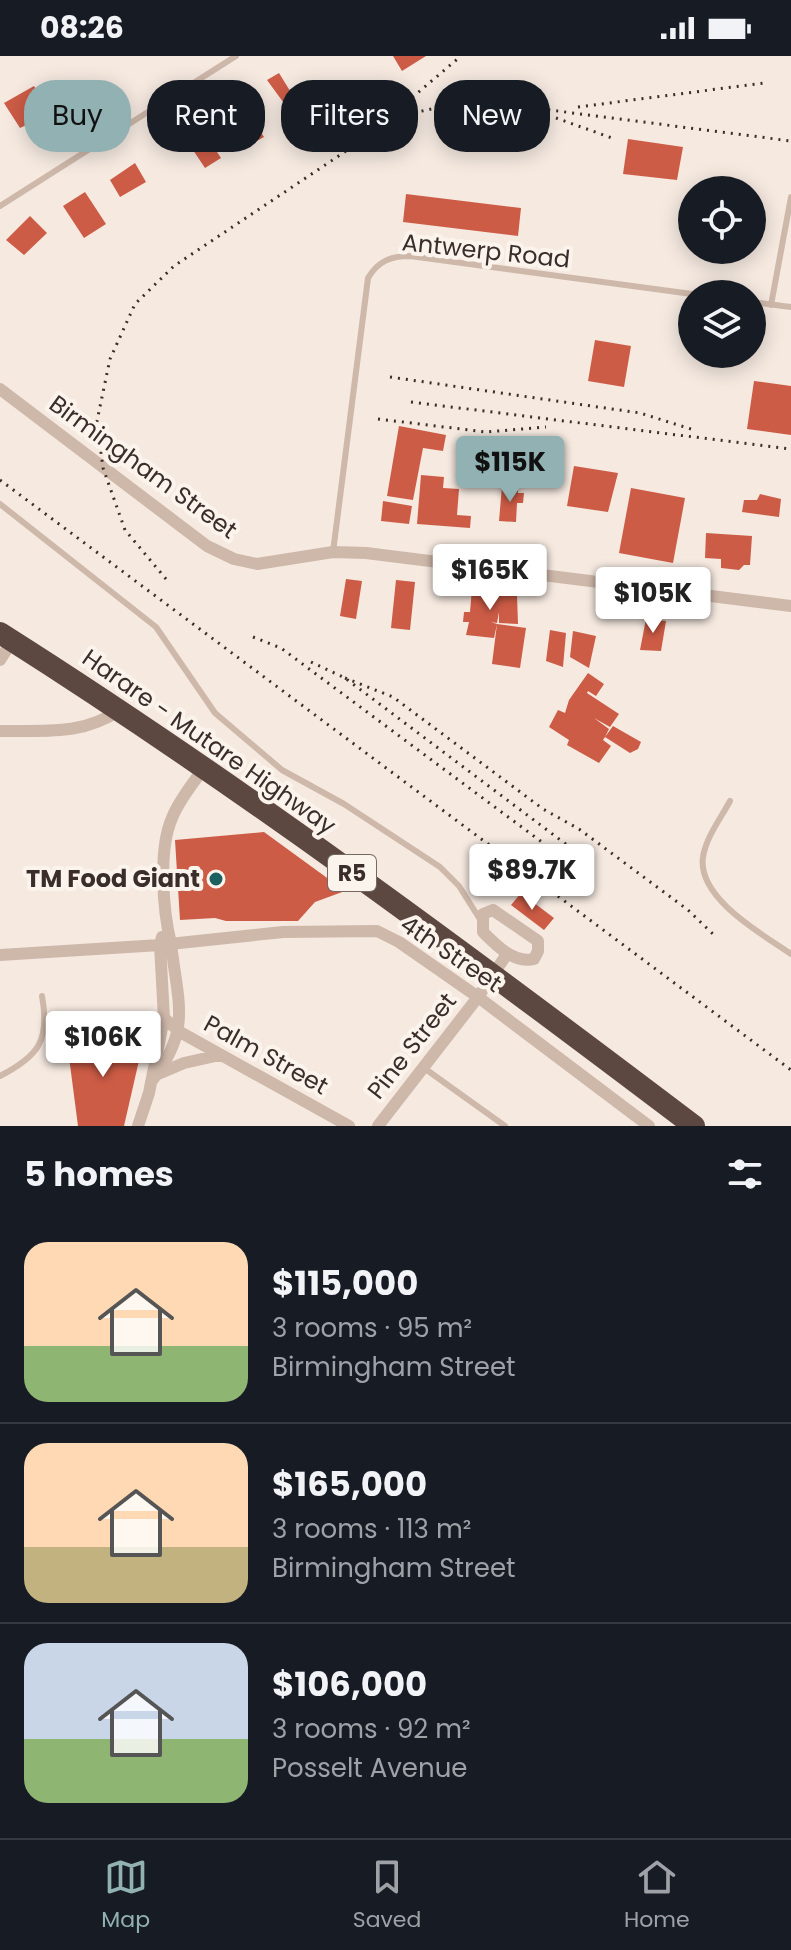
<!DOCTYPE html>
<html lang="en">
<head>
<meta charset="utf-8">
<style>
  :root { --surface:#171b24; --page:#20242c; --text:#f1f3f6; --muted:#9ea1a6; --line:#363941; --accent:#91b1b2 }
  body { margin:0; font-family:Poppins,sans-serif; background:var(--page); color:var(--text); height:100vh; display:flex; flex-direction:column; font-size:30px; white-space:nowrap }
  * { box-sizing:border-box; margin:0 }
  p { font-size:26px; color:var(--muted) }
  .icon { flex:none; width:44px; height:44px; fill:none; stroke:currentColor; stroke-width:2; stroke-linecap:round; stroke-linejoin:round }
  .map { position:relative; height:1070px; overflow:hidden }
  .panel { display:flex; flex-direction:column; background:var(--surface); flex:1 }
  .panel>* { flex:none }
  .guide { position:absolute; left:24px; top:24px; width:744px; height:72px; display:flex; gap:16px }
  .buttons { position:absolute; left:678px; top:120px; display:grid; gap:16px }
  .buttons a { display:grid; place-items:center; width:88px; height:88px; border-radius:50%; background:var(--surface); box-shadow:0 4px 20px #0003; font-size:40px }
  .price { position:absolute; translate:-50% -68px; padding:0 18px; border-radius:8px; background:#fff; color:#222; font-size:26px; line-height:52px; filter:drop-shadow(0 2px 4px #0008) }
  .price::after { content:''; position:absolute; left:50%; top:48px; width:24px; height:18px; margin-left:-12px; background:inherit; clip-path:polygon(0 0,100% 0,50% 100%) }
  .price.current { background:var(--accent); color:#111 }
  ul { padding:0; list-style:none }
  li { display:flex; align-items:center; gap:24px; height:200px; padding:0 24px }
  li+li { border-top:2px solid var(--line) }
  li span { display:grid; place-items:center; flex:none; width:224px; height:160px; border-radius:24px; color:#555 }
  li>.icon { margin-inline-start:auto }
  span .icon { width:96px; height:96px; fill:#fffc; stroke-width:1 }
  li b { font-size:34px }
  h2 { display:flex; justify-content:space-between; align-items:center; height:96px; padding:0 24px; font-size:34px }
  .pill { padding:0 28px; border-radius:32px; background:var(--surface); box-shadow:0 4px 20px #0003; font-size:28px; line-height:72px }
  .pill.current { background:var(--accent); color:#111 }
  .status { display:flex; justify-content:space-between; align-items:center; height:56px; padding:0 40px; background:var(--surface); direction:ltr }
  .status svg { height:22px; fill:currentColor }
  .menu { display:flex; justify-content:space-around; align-items:center; height:112px; border-top:2px solid var(--line); background:var(--surface); font-size:22px; color:var(--muted) }
  .menu a { display:grid; justify-items:center; gap:4px }
  .menu .current { color:var(--accent) }
  .map>svg:first-child { display:block }
  .building { fill:#cd5c46 }
  .lines { fill:none; stroke-linecap:round; stroke-linejoin:round }
  .lane { stroke:#ceb8aa; stroke-width:6 }
  .street { stroke:#ceb8aa; stroke-width:12 }
  .highway { stroke:#5d4741; stroke-width:22 }
  .rail { stroke:#3b2e2a; stroke-width:3; stroke-dasharray:2 6; stroke-linecap:butt }
  .poi-dot { fill:#1c605f; stroke:#fbf4ed; stroke-width:3 }
  .labels { text-anchor:middle; stroke-width:8; stroke-linejoin:round; paint-order:stroke }
  .shield { fill:#fbf4ed; stroke:#756964; stroke-width:2 }
  .shield-label { font-size:22px; font-weight:bold; fill:#3b2e2a }
  .street-label { font-size:24px; fill:#3b2e2a; stroke:#fbf4ed }
  .poi-label { font-size:24px; font-weight:bold; fill:#3b2e2a; stroke:#fbf4ed; text-anchor:end }
</style>
</head>
<body>
<div class="status"><b>08:26</b><svg viewBox="0 0 49 12"><path d="M0 12V9h3v3zM5 12V6h3v6zM10 12V3h3v9zM15 12V0h3v12zM26 1h20v11H26zM47 4h2v5h-2z"/></svg></div>
<div class="map">
<svg width="791" height="1070" viewBox="0 0 791 1070">
  <rect width="100%" height="100%" fill="#f5e9e0"/>
  <path class="building" d="M393,0H426L402,15Z
    M279,17L295,43L286,50L267,24Z
    M34,30L52,57L20,72L4,47Z
    M244,50L264,81L238,95L219,64Z
    M201,72L221,102L205,112L185,82Z
    M628,83L683,91L677,124L623,118Z
    M135,107L146,126L120,141L110,124Z
    M85,136L106,168L84,182L63,150Z
    M406,138L521,152L518,180L403,166Z
    M30,160L47,177L24,199L6,184Z
    M595,284L631,290L624,331L588,325Z
    M754,325L791,330V379L747,373Z
    M399,370L446,379L443,395L423,392L413,444L387,440Z
    M574,410L618,417L608,456L567,450Z
    M421,419L444,421L443,432L459,433L457,459L471,460L470,472L417,468Z
    M502,430L518,431V437H524L523,447H517L516,466L499,465Z
    M631,432L685,442L673,507L619,497Z
    M760,438L781,443L779,461L742,456L744,444H757Z
    M383,445L412,450L409,468L381,465Z
    M706,477L752,480L750,509H744L739,514L721,512V503L705,502Z
    M346,523L362,525L356,563L340,560Z
    M396,524L415,526L410,574L391,572Z
    M472,532L517,539L518,568L499,567V556L497,567L491,566L497,568L494,582L466,579L469,566H463L464,556H470Z
    M646,563L666,565L661,595L640,594Z
    M497,568L526,572L520,612L492,608Z
    M550,574L566,577L563,611L546,605Z
    M573,575L596,580L589,612L570,601Z
    M588,617L604,628L596,640L588,635L587,637L619,658L610,671L594,662L609,673L605,681L613,670L641,686L638,693L630,697L605,681L603,684L611,690L599,707L567,689L569,684L549,671L558,654L565,657L569,644Z
    M264,776L345,835L315,846L298,865H226L215,862L180,864L175,784Z
    M521,837L554,862L544,874L511,849Z
    M66,978L143,987L124,1070H78Z"/>
  <g class="lines">
    <path class="lane" d="M0,150L236,0
      M752,246L791,251
      M771,249L791,141
      M0,448L156,571L215,657L282,714L344,748L440,811L459,830L481,865
      M333,496L368,222C378,205 391,200 410,200L692,238
      M730,745C721,762 706,781 703,801C697,842 762,878 791,898
      M424,1012L505,1070
      M0,1020C39,1000 50,984 42,940"/>
    <path class="street" d="M0,333L207,490L234,503L257,508L333,496L366,497L791,550
      M0,604L12,585
      M0,675C45,674 81,680 120,654
      M493,854L538,885V895L534,903C514,908 496,889 483,876V858Z
      M0,899L160,889L283,876L377,875L399,886L478,941L649,1070
      M164,962L180,976L349,1070
      M158,1018L184,1007L220,999
      M151,1026C192,974 178,948 171,888C163,855 158,794 172,762C179,744 192,729 203,713
      M138,1070L149,1037L164,962L160,889L162,881
      M378,1070L478,941L507,898"/>
    <path class="highway" d="M0,577C240,729 468,899 694,1070"/>
    <path class="rail" d="M578,51L764,27
      M388,62L461,0
      M556,62L612,82
      M390,321L640,357L691,373
      M411,346L791,393
      M378,363L486,376L546,371
      M0,424L791,1014
      M166,523L125,474L103,412L97,365L110,303L135,248L174,210L364,83L413,57L454,48L495,47L791,85
      M253,581L281,592L566,804
      M311,606L345,622L575,795
      M345,622L393,641L543,753L579,773L688,854L715,880"/>
  </g>
  <circle class="poi-dot" cx="216" cy="823" r="8"/>
  <g class="labels">
    <rect class="shield" x="328" y="799" width="48" height="36" rx="6"/>
    <g class="shield-label">
      <text x="352" y="825">R5</text>
    </g>
    <g class="street-label">
      <text transform="translate(486 195) rotate(6)" y="8">Antwerp Road</text>
      <text transform="translate(143 411) rotate(36)" y="8">Birmingham Street</text>
      <text transform="translate(209 686) rotate(35)" y="8">Harare - Mutare Highway</text>
      <text transform="translate(451 898) rotate(34)" y="8">4th Street</text>
      <text transform="translate(412 990) rotate(-52)" y="8">Pine Street</text>
      <text transform="translate(266 999) rotate(29)" y="8">Palm Street</text>
    </g>
    <g class="poi-label">
      <text x="200" y="831">TM Food Giant</text>
    </g>
  </g>
</svg>
<div class="buttons">
<a><svg class="icon" aria-label="locate" viewBox="0 0 24 24"><circle cx="12" cy="12" r="6"/><path d="M12 2v4M12 18v4M2 12h4M18 12h4"/></svg></a>
<a><svg class="icon" aria-label="layers" viewBox="0 0 24 24"><path d="M12 4l9 5-9 5-9-5zM3 14l9 5 9-5"/></svg></a>
</div>
<b class="price current" style="left:510px;top:448px">$115K</b>
<b class="price" style="left:490px;top:556px">$165K</b>
<b class="price" style="left:653px;top:579px">$105K</b>
<b class="price" style="left:532px;top:856px">$89.7K</b>
<b class="price" style="left:103px;top:1023px">$106K</b>
<div class="guide">
<a class="pill current">Buy</a>
<a class="pill">Rent</a>
<a class="pill">Filters</a>
<a class="pill">New</a>
</div>
</div>
<section class="panel">
<h2>5 homes<svg class="icon" aria-label="filters" viewBox="0 0 24 24"><path d="M4 7h16M4 17h16"/><circle cx="9" cy="7" r="2"/><circle cx="15" cy="17" r="2"/></svg></h2>
<ul>
<li><span style="background:linear-gradient(#ffd9b3 65%,#8fb573 0)"><svg class="icon" aria-label="home" viewBox="0 0 24 24"><path d="M3 11l9-7 9 7M6 9v11h12V9"/></svg></span><div><b>$115,000</b><p>3 rooms · 95 m²</p><p>Birmingham Street</p></div></li>
<li><span style="background:linear-gradient(#ffd9b3 65%,#c2b280 0)"><svg class="icon" aria-label="home" viewBox="0 0 24 24"><path d="M3 11l9-7 9 7M6 9v11h12V9"/></svg></span><div><b>$165,000</b><p>3 rooms · 113 m²</p><p>Birmingham Street</p></div></li>
<li><span style="background:linear-gradient(#c9d6e8 60%,#8fb573 0)"><svg class="icon" aria-label="home" viewBox="0 0 24 24"><path d="M3 11l9-7 9 7M6 9v11h12V9"/></svg></span><div><b>$106,000</b><p>3 rooms · 92 m²</p><p>Posselt Avenue</p></div></li>
</ul>
</section>
<nav class="menu">
<a class="current"><svg class="icon" aria-label="map" viewBox="0 0 24 24"><path d="M3 6l6-2 6 2 6-2v14l-6 2-6-2-6 2zM9 4v14M15 6v14"/></svg>Map</a>
<a><svg class="icon" aria-label="saved" viewBox="0 0 24 24"><path d="M7 4h10v16l-5-4-5 4z"/></svg>Saved</a>
<a><svg class="icon" aria-label="home" viewBox="0 0 24 24"><path d="M3 11l9-7 9 7M6 9v11h12V9"/></svg>Home</a>
</nav>
</body>
</html>
